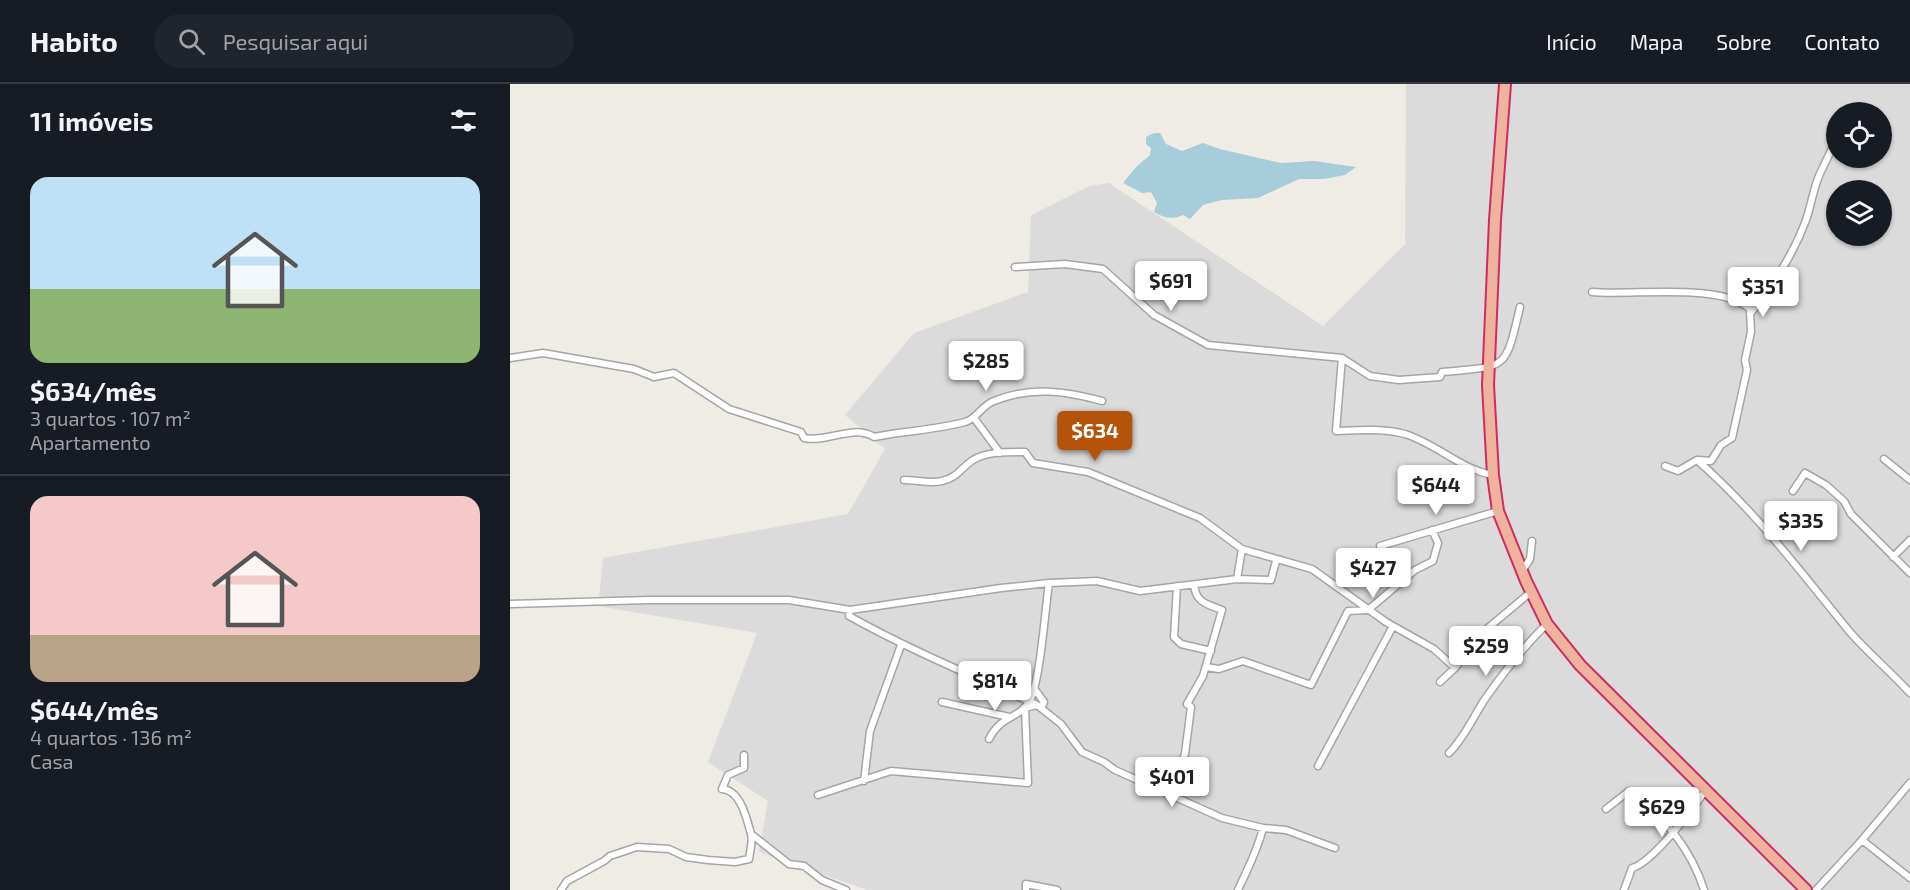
<!DOCTYPE html>
<html lang="pt">
<head>
<meta charset="utf-8">
<style>
  :root { --surface:#171b24; --page:#20242c; --text:#f1f3f6; --muted:#9ea1a6; --line:#363941; --accent:#b45309 }
  body { margin:0; font-family:"Exo 2",sans-serif; background:var(--page); color:var(--text); height:100vh; display:flex; flex-direction:column; font-size:22px; white-space:nowrap }
  * { box-sizing:border-box; margin:0 }
  p { font-size:20px; color:var(--muted) }
  .icon { flex:none; width:33px; height:33px; fill:none; stroke:currentColor; stroke-width:2; stroke-linecap:round; stroke-linejoin:round }
  .map { position:relative; flex:1; overflow:hidden }
  .sheet { display:flex; flex-direction:column; background:var(--surface); width:510px }
  .sheet>* { flex:none }
  .controls { position:absolute; left:1316px; top:18px; display:grid; gap:12px }
  .controls a { display:grid; place-items:center; width:66px; height:66px; border-radius:50%; background:var(--surface); box-shadow:0 2px 4px #0004; font-size:30px }
  .price { position:absolute; translate:-50% -51px; padding:0 14px; border-radius:6px; background:#fff; color:#222; font-size:20px; line-height:39px; filter:drop-shadow(0 2px 3px #0008) }
  .price::after { content:''; position:absolute; left:50%; top:36px; width:18px; height:14px; margin-left:-9px; background:inherit; clip-path:polygon(0 0,100% 0,50% 100%) }
  .price.current { background:var(--accent); color:#fff }
  ul { padding:0; list-style:none }
  li { display:grid; align-content:center; gap:12px; height:318px; padding:0 30px }
  li+li { border-top:2px solid var(--line) }
  li span { display:grid; place-items:center; height:186px; border-radius:18px; color:#555 }
  li>.icon { margin-inline-start:auto }
  span .icon { width:108px; height:108px; fill:#fffc; stroke-width:1 }
  li b { font-size:26px }
  h2 { display:flex; justify-content:space-between; align-items:center; height:72px; padding:0 30px; font-size:26px }
  header { display:flex; align-items:center; gap:36px; box-sizing:border-box; height:84px; padding:0 30px; background:var(--surface); border-bottom:2px solid var(--line) }
  header strong { font-size:28px }
  nav { display:flex; gap:33px; margin-inline-start:auto; font-size:21px }
  .search { width:420px; height:54px; background:var(--page); display:flex; align-items:center; gap:15px; box-sizing:border-box; padding:0 21px; border-radius:33px; color:var(--muted); font-size:22px }
  main { display:flex; flex:1; min-height:0 }
  .map>svg:first-child { display:block }
  .residential { fill:#dcdbdb; fill-rule:evenodd }
  .water { fill:#a7cddb }
  .lines { fill:none; stroke-linecap:round; stroke-linejoin:round }
  .minor-casing { stroke:#a5a5a5; stroke-width:9 }
  .trunk-casing { stroke:#d42b5f; stroke-width:14 }
  .minor { stroke:#fff; stroke-width:6 }
  .trunk { stroke:#eeb29e; stroke-width:10 }
</style>
</head>
<body>
<header>
<strong>Habito</strong>
<div class="search"><svg class="icon" aria-label="search" viewBox="0 0 24 24"><circle cx="10" cy="10" r="6"/><path d="M15 15l6 6"/></svg>Pesquisar aqui</div>
<nav><a>Início</a><a>Mapa</a><a>Sobre</a><a>Contato</a></nav>
</header>
<main>
<section class="sheet">
<h2>11 imóveis<svg class="icon" aria-label="filters" viewBox="0 0 24 24"><path d="M4 7h16M4 17h16"/><circle cx="9" cy="7" r="2"/><circle cx="15" cy="17" r="2"/></svg></h2>
<ul>
<li><span style="background:linear-gradient(#bfe0f5 60%,#8fb573 0)"><svg class="icon" aria-label="home" viewBox="0 0 24 24"><path d="M3 11l9-7 9 7M6 9v11h12V9"/></svg></span><div><b>$634/mês</b><p>3 quartos · 107 m²</p><p>Apartamento</p></div></li>
<li><span style="background:linear-gradient(#f6c9c9 75%,#b9a48a 0)"><svg class="icon" aria-label="home" viewBox="0 0 24 24"><path d="M3 11l9-7 9 7M6 9v11h12V9"/></svg></span><div><b>$644/mês</b><p>4 quartos · 136 m²</p><p>Casa</p></div></li>
</ul>
</section>
<div class="map">
<svg width="1400" height="806" viewBox="0 0 1400 806">
  <rect width="100%" height="100%" fill="#efece5"/>
  <path class="residential" d="M896,0H1400V806H357L249,768L258,717L198,678L247,549L88,522L93,474L338,430L375,365L335,331L404,249L518,208L521,131L579,102L599,99L813,242L895,160ZM1326,28H1371V74H1326ZM1326,106H1371V152H1326Z"/>
  <path class="water" d="M644,49H650L656,60L672,67L693,59L710,65L771,79L804,77L846,83L835,91L814,95H789L748,114L712,116L693,121L680,135L673,131C662,136 654,134 644,128L647,119L641,108L632,109L613,99L626,83L640,71L641,64L636,60V53Z"/>
  <g class="lines">
    <defs>
      <path id="minor" d="M505,183L555,180L593,185L644,231L698,261L832,274L860,292L889,296L930,293L932,288C997,282 995,288 1010,223
        M1082,208C1121,212 1211,198 1240,225L1241,248L1235,276L1237,286L1222,354L1211,361L1201,377L1188,376
        M1240,230C1262,202 1283,172 1296,136C1301,122 1303,106 1309,92C1314,80 1321,68 1326,55
        M0,274L33,269L124,285L144,293L164,289L219,325L291,348L294,354C317,359 342,340 364,353C394,347 425,346 455,338C467,335 472,321 484,317C521,302 556,307 592,317
        M832,274L826,347C848,346 874,344 895,350C927,360 950,385 983,391
        M464,334L490,369
        M1374,375L1400,396
        M1155,382L1168,387L1187,376C1245,427 1291,488 1339,547C1358,569 1381,588 1400,609
        M394,396C406,396 421,400 432,397C447,394 452,383 463,376C478,367 499,368 515,368L523,379L578,388L690,434L732,465L802,485L876,538L924,565L945,584
        M1283,407L1295,389L1316,401L1334,417L1341,430L1400,489
        M870,462L988,427
        M1383,473L1400,456
        M1012,487L1020,475L1022,457
        M727,495L732,465
        M667,502L664,553L671,560L701,567
        M0,520L138,516H279L340,526
        M696,583L709,585L733,577L801,601L838,527L858,526L905,486L923,477L928,459L922,446
        M930,598L945,584L972,549L1021,508
        M526,607L534,618L531,624
        M432,618L499,633
        M527,621C463,592 400,566 339,532L340,526L491,504L539,499L587,497L630,507L727,495L761,496L766,477
        M479,655C491,631 510,634 519,618C530,601 535,526 539,499
        M939,669C955,653 963,633 975,615C994,588 1013,563 1037,540
        M808,682L883,542
        M354,697L360,647L391,561
        M660,709L675,670L681,623L677,620L693,592L712,526C697,520 686,519 684,501
        M308,711L381,687L518,699L515,624L527,621L551,640L572,668L594,678L605,686L712,734L753,744L776,746L825,764
        M1096,725L1119,707C1153,730 1182,767 1194,806
        M241,750L279,780L294,782L312,796L336,806
        M1352,756L1400,794
        M51,806L57,797L94,777L100,772L127,763L159,765L176,773L198,776L225,778L239,775C240,768 243,756 241,750C237,736 231,706 212,705L218,691L234,684V671
        M516,806V800L547,806
        M728,806C738,784 747,768 753,744
        M1114,806L1122,784C1142,779 1182,726 1195,707
        M1306,806L1352,756L1400,699"/>
      <path id="trunk" d="M995,0L985,136L978,301L983,391L988,427L1016,497L1037,540L1070,581L1296,806"/>
    </defs>
    <use href="#minor" class="minor-casing"/>
    <use href="#trunk" class="trunk-casing"/>
    <use href="#minor" class="minor"/>
    <use href="#trunk" class="trunk"/>
  </g>
</svg>
<div class="controls">
<a><svg class="icon" aria-label="locate" viewBox="0 0 24 24"><circle cx="12" cy="12" r="6"/><path d="M12 2v4M12 18v4M2 12h4M18 12h4"/></svg></a>
<a><svg class="icon" aria-label="layers" viewBox="0 0 24 24"><path d="M12 4l9 5-9 5-9-5zM3 14l9 5 9-5"/></svg></a>
</div>
<b class="price" style="left:661px;top:228px">$691</b>
<b class="price" style="left:1253px;top:234px">$351</b>
<b class="price" style="left:476px;top:308px">$285</b>
<b class="price current" style="left:585px;top:378px">$634</b>
<b class="price" style="left:926px;top:432px">$644</b>
<b class="price" style="left:1291px;top:468px">$335</b>
<b class="price" style="left:863px;top:515px">$427</b>
<b class="price" style="left:976px;top:593px">$259</b>
<b class="price" style="left:485px;top:628px">$814</b>
<b class="price" style="left:662px;top:724px">$401</b>
<b class="price" style="left:1152px;top:754px">$629</b>
</div>
</main>
</body>
</html>
